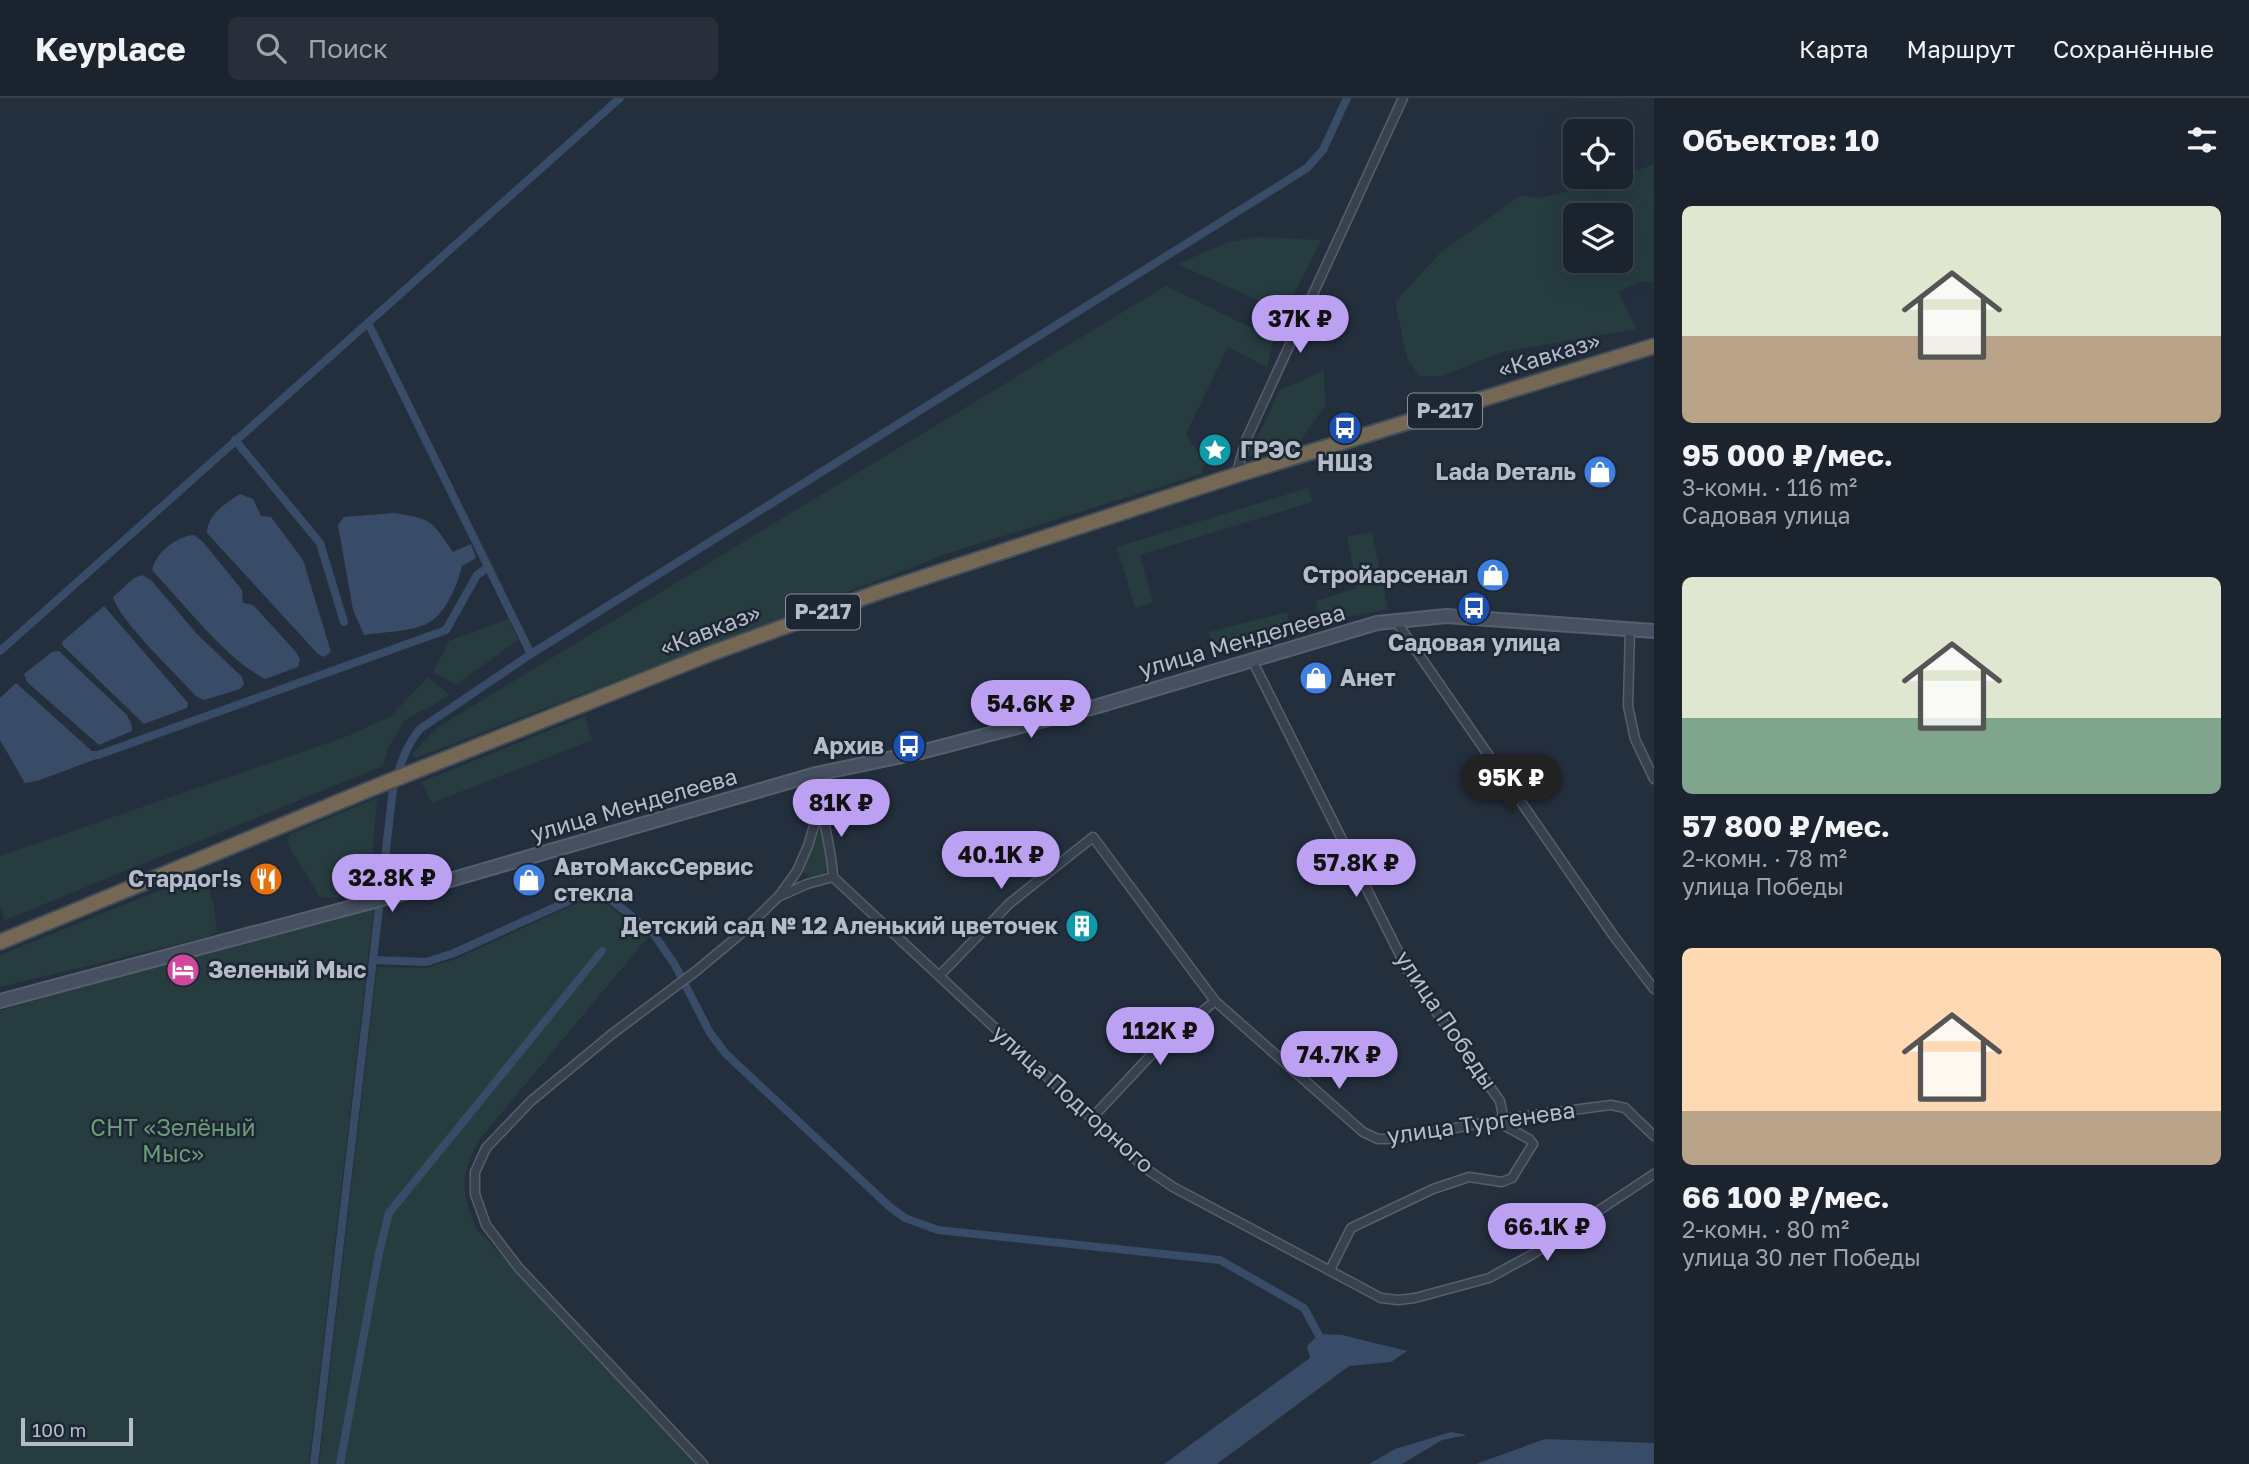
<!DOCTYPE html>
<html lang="ru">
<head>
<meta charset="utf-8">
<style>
  :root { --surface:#1b232e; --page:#282f3a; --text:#f1f3f6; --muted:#a0a4aa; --line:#39404a; --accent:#bca0f2 }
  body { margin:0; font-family:"Golos Text",sans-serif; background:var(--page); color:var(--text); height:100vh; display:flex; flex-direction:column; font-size:26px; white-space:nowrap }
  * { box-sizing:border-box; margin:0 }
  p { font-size:23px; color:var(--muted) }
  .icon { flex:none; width:38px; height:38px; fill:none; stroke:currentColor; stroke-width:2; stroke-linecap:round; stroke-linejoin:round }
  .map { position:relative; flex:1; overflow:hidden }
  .panel { display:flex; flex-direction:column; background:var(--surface); width:595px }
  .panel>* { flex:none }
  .fabs { position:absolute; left:1563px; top:21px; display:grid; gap:14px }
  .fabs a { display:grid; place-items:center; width:70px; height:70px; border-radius:10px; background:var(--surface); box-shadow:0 7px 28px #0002,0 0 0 2px var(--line); font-size:35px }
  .scale { position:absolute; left:21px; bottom:18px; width:112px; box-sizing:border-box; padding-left:7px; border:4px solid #b4bcc9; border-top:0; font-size:19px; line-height:24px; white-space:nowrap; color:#b4bcc9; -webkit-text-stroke:5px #1d2633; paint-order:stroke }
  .price { position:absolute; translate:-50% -60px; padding:0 16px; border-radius:24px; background:var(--accent); color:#111; font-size:23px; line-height:46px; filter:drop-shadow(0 2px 4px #0008) }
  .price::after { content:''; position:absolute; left:50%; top:42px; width:21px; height:16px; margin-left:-10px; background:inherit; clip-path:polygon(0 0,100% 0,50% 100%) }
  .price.active { background:#222; color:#fff }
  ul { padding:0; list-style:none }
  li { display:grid; align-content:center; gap:14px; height:371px; padding:0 28px }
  li span { display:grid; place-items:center; height:217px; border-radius:10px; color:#555 }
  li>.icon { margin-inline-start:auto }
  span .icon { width:126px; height:126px; fill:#fffc; stroke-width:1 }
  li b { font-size:30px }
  h2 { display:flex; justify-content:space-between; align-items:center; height:84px; padding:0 28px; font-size:30px }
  header { display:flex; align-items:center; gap:42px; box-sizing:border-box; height:98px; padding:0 35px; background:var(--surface); border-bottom:2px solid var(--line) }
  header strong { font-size:33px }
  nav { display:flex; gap:38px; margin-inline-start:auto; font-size:24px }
  .search { width:490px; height:63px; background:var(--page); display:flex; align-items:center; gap:18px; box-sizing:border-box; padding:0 24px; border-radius:10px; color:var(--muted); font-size:26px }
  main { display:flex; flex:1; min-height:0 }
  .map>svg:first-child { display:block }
  .green { fill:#263c3f; fill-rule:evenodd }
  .water { fill:#394c67 }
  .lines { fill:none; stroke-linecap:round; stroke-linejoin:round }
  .canal { stroke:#394c67; stroke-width:8 }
  .street-casing { stroke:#565f6c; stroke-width:11 }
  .secondary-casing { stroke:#565f6c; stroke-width:16 }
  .highway-casing { stroke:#434c59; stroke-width:18 }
  .street { stroke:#38414e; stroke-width:8 }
  .secondary { stroke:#465061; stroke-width:12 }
  .highway { stroke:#746855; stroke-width:14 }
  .labels { text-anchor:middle; stroke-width:5; stroke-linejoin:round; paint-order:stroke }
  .shield { fill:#1d2633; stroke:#878f9c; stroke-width:2 }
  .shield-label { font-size:21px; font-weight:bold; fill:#b4bcc9 }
  .street-label { font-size:23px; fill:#b4bcc9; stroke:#1d2633 }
  .poi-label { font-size:23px; font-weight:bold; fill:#b4bcc9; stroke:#1d2633; text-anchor:end }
  .park-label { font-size:23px; fill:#6b9a76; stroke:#1d2633 }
</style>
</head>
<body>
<header>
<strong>Keyplace</strong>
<div class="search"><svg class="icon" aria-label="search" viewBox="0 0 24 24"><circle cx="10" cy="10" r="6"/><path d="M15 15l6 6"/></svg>Поиск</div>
<nav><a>Карта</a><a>Маршрут</a><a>Сохранённые</a></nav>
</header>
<main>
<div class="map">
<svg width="1654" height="1366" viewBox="0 0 1654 1366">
  <rect width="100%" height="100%" fill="#242f3e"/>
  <path class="green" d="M1654,66V184H1639L1618,194L1636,231L1503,254L1441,278H1419L1407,260L1395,204L1441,154L1520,98L1542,100L1620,79ZM1575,117H1620V163H1575Z
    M1257,139L1321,142L1285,214L1177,166L1229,144Z
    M1166,188L1274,241L1267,269L1228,249L1186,336L1205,365L1201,376L949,455L416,660L412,656L438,629Z
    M1324,272L1325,308L1300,343L1248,359L1279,293Z
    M1308,390L1312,404L1140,457L1153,504L1135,510L1117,449Z
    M1372,434L1388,511L1318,525L1316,503L1357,490L1347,439Z
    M1287,514L1291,532L1213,552L1209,534Z
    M509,521L518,542L456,587L433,574L449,543Z
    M428,579L450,597L405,622L388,650L383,668L5,822L0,808V758L348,638L391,618Z
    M585,618L592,642L432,705L421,684Z
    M377,700L370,789L338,800L320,799L287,745L290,736Z
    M817,730H820L828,770L824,776L811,780L805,776L803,771Z
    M191,780L207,785L214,808L217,834L208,839L0,889V857Z
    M593,801L603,803L648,839L478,1043C460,1081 461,1091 476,1130L697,1366H319L377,869L427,870L456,861L577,805Z
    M374,809L309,1366H0V912Z"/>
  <path class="water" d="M240,396L253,401L261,418L271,419L303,462L331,554L323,559L317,555L207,435C207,417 226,405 240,396Z
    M395,415C432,421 432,423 453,454L471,446L476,460L462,468C457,488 445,519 424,527C408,534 382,534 364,537L353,512L338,427L344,419Z
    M194,437L203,444L242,492L243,505L253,507L295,553L300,561L298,569L265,581C228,562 189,512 160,481L152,472C156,455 176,438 194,437Z
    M142,477L151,482L196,535L242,579L244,586L240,591L204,602L196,598C178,578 118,521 113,499L134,480Z
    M104,508L188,605L187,610L144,626L63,548L62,544Z
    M59,553L127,617L132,628V633L99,647L27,584L24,576L52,554Z
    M16,585L92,653H96L99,660L37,683L25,685L0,642V600Z
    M1319,1236L1342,1237L1407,1253L1391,1264L1349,1268L1217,1366H1164L1310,1260L1307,1248Z
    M1451,1334L1467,1337L1442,1342L1402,1366H1369L1395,1351Z
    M1545,1341L1654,1345V1366H1476Z"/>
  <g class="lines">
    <path class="canal" d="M368,225L531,556
      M235,342L320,445L344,524
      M0,553L620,0
      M98,657L446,532L477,477L488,469
      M373,862L426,864L454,855L575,800L593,795L605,797L653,835L675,867L710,935L726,956L890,1109L905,1120L938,1132L1220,1162L1304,1210L1323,1245
      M314,1366L393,691C400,668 405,649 420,631L531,556L1307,70L1323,52L1347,0
      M340,1366L379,1155L389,1115L602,853"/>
    <defs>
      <path id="street" d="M1236,377L1246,342L1403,0
        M1395,522L1613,837L1654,891
        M1630,531L1628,608L1635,641L1654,681
        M1252,562L1411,879L1500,1003L1505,1028L1529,1041L1533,1046L1512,1080L1502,1084L1469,1079L1433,1091L1351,1130L1330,1172
        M821,704C824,729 832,754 833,779L1145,1070L1173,1089L1381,1200L1398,1202L1415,1200L1489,1180L1533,1156L1654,1076
        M780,798L807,786L833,779
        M939,878L1010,805L1093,739L1215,903L1363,1034L1378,1041H1396L1503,1021L1611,1007L1625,1010L1654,1038
        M1092,1020L1151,957L1215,903
        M703,1366L518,1169L486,1127L475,1096V1074L486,1050L531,1003L612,936L696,873L737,839L779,798L797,773L808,748L821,704L816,676"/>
      <path id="secondary" d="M0,903L412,793L816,676L921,654L1098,608L1377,525L1446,518L1654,533"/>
      <path id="highway" d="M0,844L375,689L712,555L876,495L1236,377L1654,248"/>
    </defs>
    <use href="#street" class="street-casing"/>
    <use href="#secondary" class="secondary-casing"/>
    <use href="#highway" class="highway-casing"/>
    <use href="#street" class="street"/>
    <use href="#secondary" class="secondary"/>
    <use href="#highway" class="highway"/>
  </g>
  <defs>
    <symbol id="bus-disc" viewBox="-11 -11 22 22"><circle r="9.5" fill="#1a4fb4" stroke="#1d2633"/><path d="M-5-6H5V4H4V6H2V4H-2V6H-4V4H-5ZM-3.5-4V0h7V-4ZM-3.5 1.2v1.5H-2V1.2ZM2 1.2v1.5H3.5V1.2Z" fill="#fff"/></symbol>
    <symbol id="sight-disc" viewBox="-11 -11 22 22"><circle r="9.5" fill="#0f9aa8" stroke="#1d2633"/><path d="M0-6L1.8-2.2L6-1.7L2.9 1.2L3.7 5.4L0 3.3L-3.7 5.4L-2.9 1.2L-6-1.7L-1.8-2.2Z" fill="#fff"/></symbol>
    <symbol id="shop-disc" viewBox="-11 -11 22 22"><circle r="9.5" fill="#3f7fe0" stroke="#1d2633"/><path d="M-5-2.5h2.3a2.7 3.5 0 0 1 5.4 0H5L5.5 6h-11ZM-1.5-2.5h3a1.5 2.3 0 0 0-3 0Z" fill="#fff"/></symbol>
    <symbol id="restaurant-disc" viewBox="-11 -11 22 22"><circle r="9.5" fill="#e8710a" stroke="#1d2633"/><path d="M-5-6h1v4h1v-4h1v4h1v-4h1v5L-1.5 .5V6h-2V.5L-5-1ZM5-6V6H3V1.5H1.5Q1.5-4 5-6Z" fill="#fff"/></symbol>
    <symbol id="building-disc" viewBox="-11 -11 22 22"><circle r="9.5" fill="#0f9aa8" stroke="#1d2633"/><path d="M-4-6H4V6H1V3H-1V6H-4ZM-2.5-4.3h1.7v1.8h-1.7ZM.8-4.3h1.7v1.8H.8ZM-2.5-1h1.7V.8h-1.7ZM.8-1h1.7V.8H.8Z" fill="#fff"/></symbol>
    <symbol id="hotel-disc" viewBox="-11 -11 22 22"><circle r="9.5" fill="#d1479c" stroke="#1d2633"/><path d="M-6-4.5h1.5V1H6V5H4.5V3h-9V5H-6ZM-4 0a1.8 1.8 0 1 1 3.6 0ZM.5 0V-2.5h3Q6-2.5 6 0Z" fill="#fff"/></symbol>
  </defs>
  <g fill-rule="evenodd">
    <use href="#bus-disc" x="1326" y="311" width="38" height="38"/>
    <use href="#sight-disc" x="1196" y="333" width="38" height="38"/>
    <use href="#shop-disc" x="1581" y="355" width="38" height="38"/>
    <use href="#shop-disc" x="1474" y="458" width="38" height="38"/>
    <use href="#bus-disc" x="1455" y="491" width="38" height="38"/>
    <use href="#shop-disc" x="1297" y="561" width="38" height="38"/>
    <use href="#bus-disc" x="890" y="629" width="38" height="38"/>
    <use href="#restaurant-disc" x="247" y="762" width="38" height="38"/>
    <use href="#shop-disc" x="510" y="763" width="38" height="38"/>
    <use href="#building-disc" x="1063" y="809" width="38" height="38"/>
    <use href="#hotel-disc" x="164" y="853" width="38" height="38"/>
  </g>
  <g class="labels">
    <g class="shield">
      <rect x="1408" y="295.5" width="74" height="35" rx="5"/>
      <rect x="786" y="496.5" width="74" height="35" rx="5"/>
    </g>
    <g class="shield-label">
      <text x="1445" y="320">Р-217</text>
      <text x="823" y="521">Р-217</text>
    </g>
    <g class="street-label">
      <text transform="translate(1549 257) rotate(-17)" y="8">«Кавказ»</text>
      <text transform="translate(710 532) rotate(-21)" y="8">«Кавказ»</text>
      <text transform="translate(1242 543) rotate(-16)" y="8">улица Менделеева</text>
      <text transform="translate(634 707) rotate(-16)" y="8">улица Менделеева</text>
      <text transform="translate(1446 922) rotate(56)" y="8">улица Победы</text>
      <text transform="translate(1073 1001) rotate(42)" y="8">улица Подгорного</text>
      <text transform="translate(1481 1025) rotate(-8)" y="8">улица Тургенева</text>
    </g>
    <g class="poi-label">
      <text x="1240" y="360" text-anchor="start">ГРЭС</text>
      <text x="1345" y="373" text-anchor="middle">НШЗ</text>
      <text x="1576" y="382">Lada Dеталь</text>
      <text x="1468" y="485">Стройарсенал</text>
      <text x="1474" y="553" text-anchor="middle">Садовая улица</text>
      <text x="1340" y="588" text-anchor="start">Анет</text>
      <text x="884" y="656">Архив</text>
      <text x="554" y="777" text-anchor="start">АвтоМаксСервис<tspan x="554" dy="26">стекла</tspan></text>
      <text x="242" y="789">Стардог!s</text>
      <text x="1058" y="836">Детский сад № 12 Аленький цветочек</text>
      <text x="208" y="880" text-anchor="start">Зеленый Мыс</text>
    </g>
    <g class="park-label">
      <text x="173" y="1038">СНТ «Зелёный<tspan x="173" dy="26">Мыс»</tspan></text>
    </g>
  </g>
</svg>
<div class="fabs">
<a><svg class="icon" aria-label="locate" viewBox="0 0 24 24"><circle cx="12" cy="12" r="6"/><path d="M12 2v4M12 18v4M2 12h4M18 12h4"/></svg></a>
<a><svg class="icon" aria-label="layers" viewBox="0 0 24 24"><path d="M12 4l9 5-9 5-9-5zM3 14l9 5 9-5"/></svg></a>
</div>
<div class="scale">100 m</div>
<b class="price" style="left:1300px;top:257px">37K ₽</b>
<b class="price" style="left:1031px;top:642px">54.6K ₽</b>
<b class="price active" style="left:1511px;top:716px">95K ₽</b>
<b class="price" style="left:841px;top:741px">81K ₽</b>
<b class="price" style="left:1001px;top:793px">40.1K ₽</b>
<b class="price" style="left:1356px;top:801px">57.8K ₽</b>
<b class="price" style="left:392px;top:816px">32.8K ₽</b>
<b class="price" style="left:1160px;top:969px">112K ₽</b>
<b class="price" style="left:1339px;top:993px">74.7K ₽</b>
<b class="price" style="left:1547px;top:1165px">66.1K ₽</b>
</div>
<section class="panel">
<h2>Объектов: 10<svg class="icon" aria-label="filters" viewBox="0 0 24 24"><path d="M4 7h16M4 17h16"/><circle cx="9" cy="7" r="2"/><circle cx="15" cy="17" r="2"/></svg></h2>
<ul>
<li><span style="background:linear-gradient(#dfe7d0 60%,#b9a48a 0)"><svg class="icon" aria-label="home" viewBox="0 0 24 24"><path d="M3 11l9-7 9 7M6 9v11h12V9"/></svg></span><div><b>95 000 ₽/мес.</b><p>3-комн. · 116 m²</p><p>Садовая улица</p></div></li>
<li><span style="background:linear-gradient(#dfe7d0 65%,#7fa58c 0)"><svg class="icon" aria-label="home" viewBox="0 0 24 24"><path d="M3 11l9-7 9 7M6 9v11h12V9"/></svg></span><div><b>57 800 ₽/мес.</b><p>2-комн. · 78 m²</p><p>улица Победы</p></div></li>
<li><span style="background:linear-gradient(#ffd9b3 75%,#b9a48a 0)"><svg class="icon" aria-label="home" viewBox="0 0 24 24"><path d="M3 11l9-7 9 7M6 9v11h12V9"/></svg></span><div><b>66 100 ₽/мес.</b><p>2-комн. · 80 m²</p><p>улица 30 лет Победы</p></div></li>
</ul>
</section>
</main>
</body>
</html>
